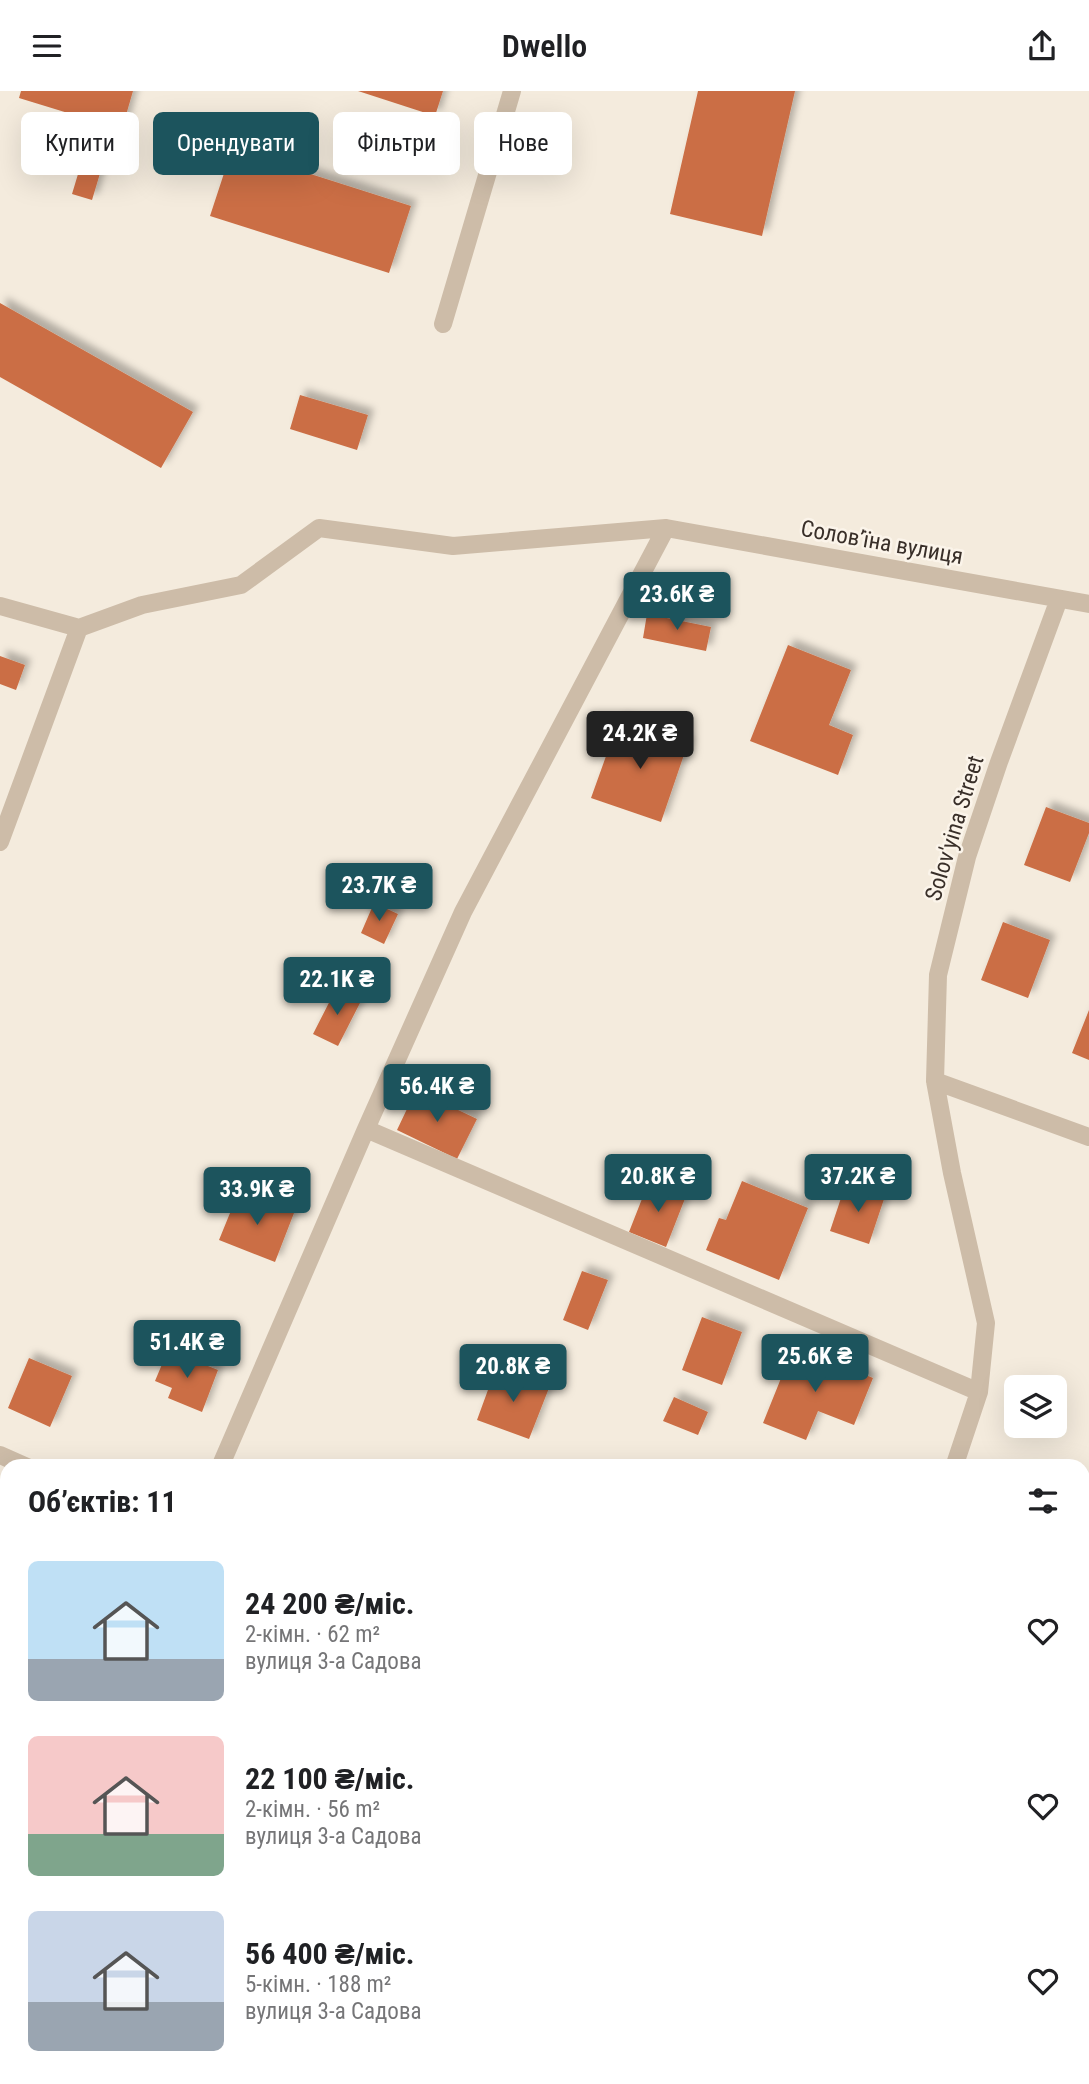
<!DOCTYPE html>
<html lang="uk">
<head>
<meta charset="utf-8">
<style>
  :root { --surface:#fff; --page:#f6f6f6; --text:#202124; --muted:#757577; --accent:#1c545d }
  body { margin:0; font-family:"Roboto Condensed",sans-serif; background:var(--page); color:var(--text); height:100vh; display:flex; flex-direction:column; font-size:26px; white-space:nowrap }
  * { box-sizing:border-box; margin:0 }
  p { font-size:23px; color:var(--muted) }
  .icon { flex:none; width:38px; height:38px; fill:none; stroke:currentColor; stroke-width:2; stroke-linecap:round; stroke-linejoin:round }
  .map { position:relative; flex:1; overflow:hidden }
  .panel { position:absolute; left:0px; top:1368px; width:1090px; height:625px; display:flex; flex-direction:column; background:var(--surface); border-radius:21px 21px 0 0; box-shadow:0 7px 28px #0002 }
  .panel>* { flex:none }
  .banner { position:absolute; left:21px; top:21px; width:700px; height:63px; display:flex; gap:14px }
  .controls { position:absolute; left:1004px; top:1284px; display:grid; gap:14px }
  .controls a { display:grid; place-items:center; width:63px; height:63px; border-radius:10px; background:var(--surface); box-shadow:0 7px 28px #0002; font-size:35px }
  .price { position:absolute; translate:-50% -60px; padding:0 16px; border-radius:7px; background:var(--accent); color:#fff; font-size:23px; line-height:46px; filter:drop-shadow(0 2px 4px #0008) }
  .price::after { content:''; position:absolute; left:50%; top:42px; width:21px; height:16px; margin-left:-10px; background:inherit; clip-path:polygon(0 0,100% 0,50% 100%) }
  .price.active { background:#222; color:#fff }
  ul { padding:0; list-style:none }
  li { display:flex; align-items:center; gap:21px; height:175px; padding:0 28px }
  li span { display:grid; place-items:center; flex:none; width:196px; height:140px; border-radius:10px; color:#555 }
  li>.icon { margin-inline-start:auto }
  span .icon { width:84px; height:84px; fill:#fffc; stroke-width:1 }
  li b { font-size:30px }
  h2 { display:flex; justify-content:space-between; align-items:center; height:84px; padding:0 28px; font-size:30px }
  .pill { padding:0 24px; border-radius:10px; background:var(--surface); box-shadow:0 7px 28px #0002; font-size:24px; line-height:63px }
  .pill.active { background:var(--accent); color:#fff }
  header { display:flex; justify-content:space-between; align-items:center; height:91px; padding:0 28px; background:var(--surface); font-size:32px; font-weight:600 }
  .map>svg:first-child { display:block }
  .building { fill:#cb6e44; filter:url(#shadow) }
  .lines { fill:none; stroke-linecap:round; stroke-linejoin:round }
  .minor { stroke:#cdbca8; stroke-width:18 }
  .labels { text-anchor:middle; stroke-width:5; stroke-linejoin:round; paint-order:stroke }
  .street-label { font-size:23px; fill:#392f29; stroke:#fbf4ea }
</style>
</head>
<body>
<header><svg class="icon" aria-label="menu" viewBox="0 0 24 24"><path d="M4 6h16M4 12h16M4 18h16"/></svg>Dwello<svg class="icon" aria-label="share" viewBox="0 0 24 24"><path d="M12 15V3M7 8l5-5 5 5M5 13v7h14v-7"/></svg></header>
<div class="map">
<svg width="1089" height="1993" viewBox="0 0 1089 1993">
  <defs>
    <filter id="shadow"><feDropShadow dx="6" dy="-6" stdDeviation="3.5" flood-color="#0004"/></filter>
  </defs>
  <rect width="100%" height="100%" fill="#f4ebdd"/>
  <path class="building" d="M21,0H133L122,38L114,36L92,109L72,103L94,30L19,7Z
    M358,0H443L435,25Z
    M698,0H795L762,145L670,123Z
    M232,58L411,115L389,182L210,125Z
    M0,212L193,321L161,377L0,286Z
    M300,304L368,324L357,359L290,338Z
    M647,523L711,536L706,560L643,547Z
    M788,554L851,579L829,634L853,644L838,684L750,650Z
    M0,565L25,574L16,599L0,593Z
    M619,629L688,652L661,731L591,707Z
    M1046,716L1089,732V742L1070,791L1024,774Z
    M374,812L398,823L384,853L361,842Z
    M1003,831L1050,849L1028,907L981,889Z
    M336,898L361,910L338,955L313,943Z
    M1089,919V969L1072,962Z
    M416,999L477,1028L457,1068L397,1039Z
    M649,1090L686,1105L666,1156L629,1141Z
    M742,1090L808,1117L779,1189L706,1159L719,1127L726,1129Z
    M846,1092L885,1105L869,1153L830,1140Z
    M239,1100L294,1122L275,1171L219,1149Z
    M582,1180L608,1189L588,1239L563,1229Z
    M702,1226L742,1241L722,1294L682,1279Z
    M794,1255L873,1287L854,1334L818,1320L806,1349L763,1332Z
    M168,1259L218,1279L202,1321L168,1307L172,1297L155,1290Z
    M29,1267L72,1285L50,1336L8,1317Z
    M496,1277L549,1297L529,1348L477,1329Z
    M674,1306L708,1321L698,1344L663,1330Z"/>
  <g class="lines">
    <path class="minor" d="M443,233L512,0
      M0,515L79,537L142,514L241,494L319,437L453,455L666,437L1089,513
      M0,751L79,537
      M935,990L1089,1046
      M366,1038L979,1301
      M0,1364L27,1376
      M220,1376L366,1038L463,821L666,437
      M954,1376L979,1301L986,1232L952,1082L935,990L938,884L967,766L999,671L1059,508
      M0,1880L7,1861
      M0,1949L7,1952
      M82,1986L96,1993
      M742,1993L745,1986"/>
  </g>
  <g class="labels">
    <g class="street-label">
      <text transform="translate(882 451) rotate(10)" y="8">Соловʼїна вулиця</text>
      <text transform="translate(954 737) rotate(-73)" y="8">Solov'yina Street</text>
    </g>
  </g>
</svg>
<div class="controls">
<a><svg class="icon" aria-label="layers" viewBox="0 0 24 24"><path d="M12 4l9 5-9 5-9-5zM3 14l9 5 9-5"/></svg></a>
</div>
<b class="price" style="left:677px;top:541px">23.6K ₴</b>
<b class="price active" style="left:640px;top:680px">24.2K ₴</b>
<b class="price" style="left:379px;top:832px">23.7K ₴</b>
<b class="price" style="left:337px;top:926px">22.1K ₴</b>
<b class="price" style="left:437px;top:1033px">56.4K ₴</b>
<b class="price" style="left:658px;top:1123px">20.8K ₴</b>
<b class="price" style="left:858px;top:1123px">37.2K ₴</b>
<b class="price" style="left:257px;top:1136px">33.9K ₴</b>
<b class="price" style="left:187px;top:1289px">51.4K ₴</b>
<b class="price" style="left:815px;top:1303px">25.6K ₴</b>
<b class="price" style="left:513px;top:1313px">20.8K ₴</b>
<div class="banner">
<a class="pill">Купити</a>
<a class="pill active">Орендувати</a>
<a class="pill">Фільтри</a>
<a class="pill">Нове</a>
</div>
<section class="panel">
<h2>Об’єктів: 11<svg class="icon" aria-label="filters" viewBox="0 0 24 24"><path d="M4 7h16M4 17h16"/><circle cx="9" cy="7" r="2"/><circle cx="15" cy="17" r="2"/></svg></h2>
<ul>
<li><span style="background:linear-gradient(#bfe0f5 70%,#9aa5b1 0)"><svg class="icon" aria-label="home" viewBox="0 0 24 24"><path d="M3 11l9-7 9 7M6 9v11h12V9"/></svg></span><div><b>24 200 ₴/міс.</b><p>2-кімн. · 62 m²</p><p>вулиця 3-а Садова</p></div><svg class="icon" aria-label="heart" viewBox="0 0 24 24"><path d="M12 20l-8-8c-3-5 5-10 8-4 3-6 11-1 8 4z"/></svg></li>
<li><span style="background:linear-gradient(#f6c9c9 70%,#7fa58c 0)"><svg class="icon" aria-label="home" viewBox="0 0 24 24"><path d="M3 11l9-7 9 7M6 9v11h12V9"/></svg></span><div><b>22 100 ₴/міс.</b><p>2-кімн. · 56 m²</p><p>вулиця 3-а Садова</p></div><svg class="icon" aria-label="heart" viewBox="0 0 24 24"><path d="M12 20l-8-8c-3-5 5-10 8-4 3-6 11-1 8 4z"/></svg></li>
<li><span style="background:linear-gradient(#c9d6e8 65%,#9aa5b1 0)"><svg class="icon" aria-label="home" viewBox="0 0 24 24"><path d="M3 11l9-7 9 7M6 9v11h12V9"/></svg></span><div><b>56 400 ₴/міс.</b><p>5-кімн. · 188 m²</p><p>вулиця 3-а Садова</p></div><svg class="icon" aria-label="heart" viewBox="0 0 24 24"><path d="M12 20l-8-8c-3-5 5-10 8-4 3-6 11-1 8 4z"/></svg></li>
</ul>
</section>
</div>
</body>
</html>
